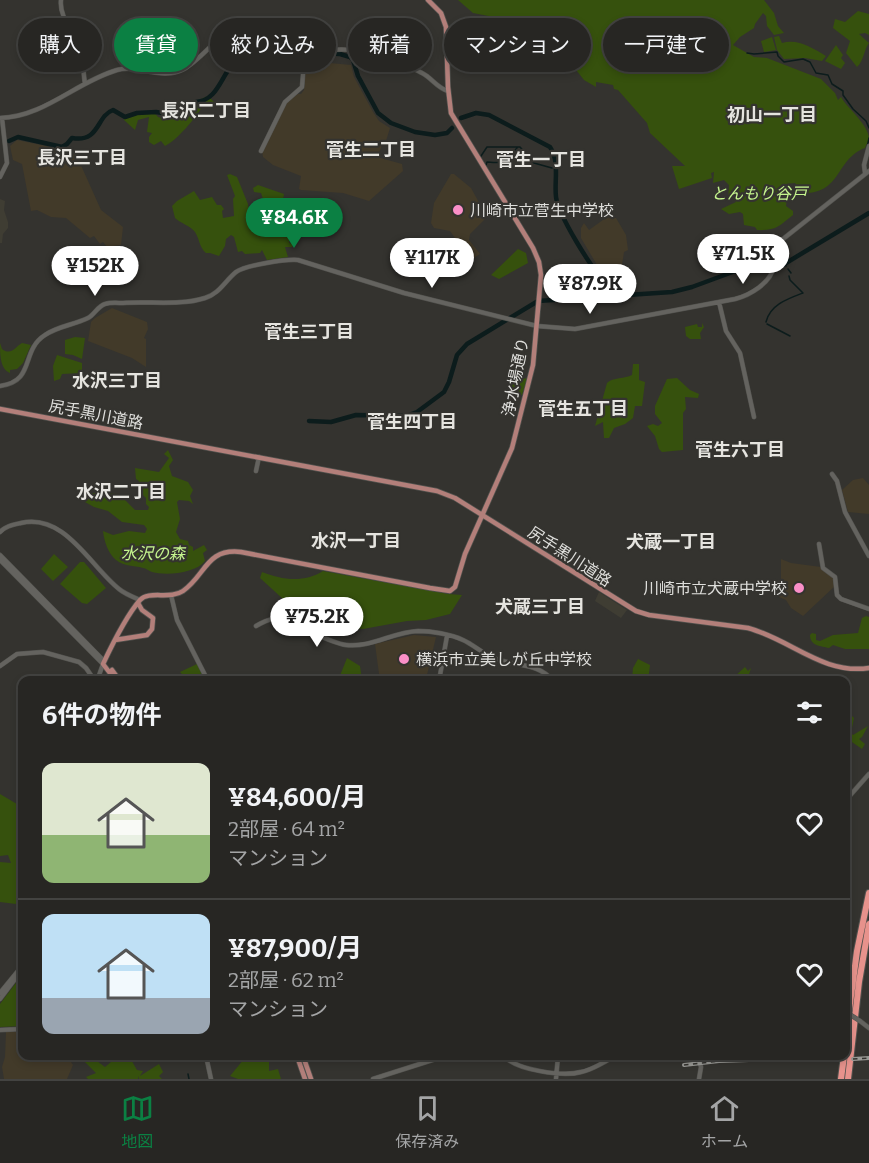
<!DOCTYPE html>
<html lang="ja">
<head>
<meta charset="utf-8">
<style>
  :root { --surface:#272623; --page:#333230; --text:#f1f3f6; --muted:#a4a5a6; --line:#434341; --accent:#0b8043 }
  body { margin:0; font-family:Bitter,"Noto Sans JP",serif; background:var(--page); color:var(--text); height:100vh; display:flex; flex-direction:column; font-size:22px; white-space:nowrap }
  * { box-sizing:border-box; margin:0 }
  p { font-size:20px; color:var(--muted) }
  .icon { flex:none; width:33px; height:33px; fill:none; stroke:currentColor; stroke-width:2; stroke-linecap:round; stroke-linejoin:round }
  .map { position:relative; flex:1; overflow:hidden }
  .panel { position:absolute; left:18px; top:676px; width:832px; height:384px; display:flex; flex-direction:column; background:var(--surface); border-radius:12px; box-shadow:0 3px 9px #0003,0 0 0 2px var(--line) }
  .panel>* { flex:none }
  .banner { position:absolute; left:18px; top:18px; width:834px; height:54px; display:flex; gap:12px }
  .price { position:absolute; translate:-50% -51px; padding:0 14px; border-radius:21px; background:#fff; color:#222; font-size:20px; line-height:39px; filter:drop-shadow(0 2px 3px #0008) }
  .price::after { content:''; position:absolute; left:50%; top:36px; width:18px; height:14px; margin-left:-9px; background:inherit; clip-path:polygon(0 0,100% 0,50% 100%) }
  .price.selected { background:var(--accent); color:#fff }
  ul { padding:0; list-style:none }
  li { display:flex; align-items:center; gap:18px; height:150px; padding:0 24px }
  li+li { border-top:2px solid var(--line) }
  li span { display:grid; place-items:center; flex:none; width:168px; height:120px; border-radius:12px; color:#555 }
  li>.icon { margin-inline-start:auto }
  span .icon { width:72px; height:72px; fill:#fffc; stroke-width:1 }
  li b { font-size:26px }
  h2 { display:flex; justify-content:space-between; align-items:center; height:72px; padding:0 24px; font-size:26px }
  .chip { padding:0 21px; border-radius:27px; background:var(--surface); box-shadow:0 3px 9px #0003,0 0 0 2px var(--line); font-size:21px; line-height:54px }
  .chip.selected { background:var(--accent); color:#fff }
  .tabs { display:flex; justify-content:space-around; align-items:center; height:84px; border-top:2px solid var(--line); background:var(--surface); font-size:16px; color:var(--muted) }
  .tabs a { display:grid; justify-items:center; gap:3px }
  .tabs .selected { color:var(--accent) }
  .map>svg:first-child { display:block }
  .built { fill:#3f3d33 }
  .education { fill:#423a29 }
  .green { fill:#36510d }
  .lines { fill:none; stroke-linecap:round; stroke-linejoin:round }
  .stream { stroke:#0c1c1c; stroke-width:1.5 }
  .river { stroke:#0c1c1c; stroke-width:4.5 }
  .secondary-casing { stroke:#52524e; stroke-width:5 }
  .primary-casing { stroke:#52524e; stroke-width:6 }
  .highway-casing { stroke:#52524e; stroke-width:8 }
  .secondary { stroke:#64635f; stroke-width:4 }
  .primary { stroke:#b37f7a; stroke-width:4.5 }
  .highway { stroke:#e7928c; stroke-width:6 }
  .rail-casing { stroke:#999995; stroke-width:4 }
  .rail { stroke:#34332f; stroke-width:1.5; stroke-dasharray:4.5; stroke-linecap:butt }
  .secondary-bridge-casing { stroke:#52524e; stroke-width:5; stroke-linecap:butt }
  .secondary-bridge { stroke:#64635f; stroke-width:4 }
  .poi-dot { fill:#fa8fc7; stroke:#34332f; stroke-width:2 }
  .labels { text-anchor:middle; stroke-width:4.5; stroke-linejoin:round; paint-order:stroke }
  .park-label { font-size:16px; font-style:italic; fill:#c5f58e; stroke:#34332f }
  .poi-label { font-size:16px; fill:#dededb; stroke:#34332f; text-anchor:start }
  .street-label { font-size:16px; fill:#dededb; stroke:#34332f }
  .neighbourhood-label { font-size:18px; font-weight:bold; fill:#e5e4df; stroke:#34332f }
</style>
</head>
<body>
<div class="map">
<svg width="869" height="1079" viewBox="0 0 869 1079">
  <rect width="100%" height="100%" fill="#34332f"/>
  <path class="built" d="M0,199L5,201L4,210L8,222V228L3,234L2,243H0Z
    M599,592L627,610L621,618L595,601Z"/>
  <path class="education" d="M307,57H319V62L351,65L354,77L373,112L379,121L390,128L386,141H384L377,157L402,164L403,171L369,201L343,193L301,190L299,189L301,176L273,165L263,157L262,151L289,99L298,94H301L304,90Z
    M17,140L75,152L101,210L123,227L121,245L107,247L103,242L100,244L94,236L90,238L66,218L51,217L37,210L31,211L22,164L13,160L10,146Z
    M451,174H454L471,188L487,217L470,234L469,240L480,254L474,258L456,244L455,238L450,231L434,228L431,223L434,203Z
    M607,217L616,218L626,235L628,250L624,252L622,265L618,268L597,265L581,238V228L584,223L589,230Z
    M112,308L147,322L148,329L144,338L146,339V367L132,358L88,341L91,322L95,318Z
    M863,478L869,485V520V514L848,512L842,490L853,480Z
    M781,559L791,563L821,567L835,578V586L803,616L791,608L786,600L779,597L780,590L777,593L761,585L764,580L781,584Z
    M414,635L436,637L427,675L425,677L402,681H380L375,644Z
    M6,1032H22V1056H65L69,1059L73,1065L67,1079H4L2,1067L5,1057Z"/>
  <path class="green" d="M458,0H764L774,13L778,26L784,33L774,35L767,26L766,16L763,13L755,24L754,28L740,37L733,45L754,57L767,58L821,79L835,93L838,100L841,97C848,109 869,125 869,139C868,142 866,145 865,148C835,159 842,195 801,193L795,183L785,184L782,187L787,198L786,206L793,211V215C779,226 776,231 757,230L755,227L744,225L743,214L740,212L729,214L721,209L736,202L733,198L728,200L729,185L724,180L713,183L714,172L711,173L712,178L679,189L672,166H685L650,133L647,123L618,90L614,89L613,85L596,82V87L584,80L573,66L549,59L528,45L509,20L473,13Z
    M858,11L869,14V35L865,33L859,34L869,43C864,49 864,61 857,67L846,53L850,41L833,28L835,19L845,22Z
    M779,36L782,43C797,38 813,48 826,56L822,61L805,58L784,59L777,50L774,37Z
    M772,37L776,50L764,52L761,41Z
    M836,45L843,55L841,58L845,63L841,69L825,61Z
    M208,96L214,102L203,105C197,117 176,141 165,146L161,141L154,145L149,142V137L152,133L147,132L149,117L138,120L135,130L124,120L125,115L153,111L158,117L161,118L165,114L174,115L188,112L194,102Z
    M230,174L237,177L248,204L251,230L264,225L265,221L264,217L267,210L262,203L263,199L261,193L254,192L253,188L258,185L284,194C283,202 278,208 277,216L283,222L282,232L289,236V243L293,244L292,247H285L288,257L267,260L262,250L260,253L245,254L242,251L238,252L234,237L231,235L226,239L225,246L219,256L210,253H206C199,247 200,240 195,232C191,226 180,223 175,218L172,206L177,201L194,191L200,200L212,197L217,205H221L224,209L222,211L223,218L234,216L233,199L235,196L227,175Z
    M518,249L526,253L528,263L499,279L491,275Z
    M702,323L704,327L700,333L701,339H690L686,336L685,327L697,324L698,327H702Z
    M75,337L85,338L82,359L73,355L65,354V340Z
    M0,343L2,349C11,356 15,347 22,343L31,345L23,363L17,369L10,370V373C0,369 0,354 0,343Z
    M57,355L82,363V373L62,374L60,379L54,381L53,366Z
    M633,364H639V380L645,382L642,406H635L633,418L625,424L614,428L609,438H604L603,422L595,426L607,383C613,377 625,379 632,375Z
    M513,378L517,380L527,378L522,395L508,387Z
    M677,378L690,390L699,394L698,398L685,397L686,409L683,413V450L662,452L659,449L655,436L647,426L653,424L658,426L662,423L655,414V406L667,379Z
    M168,450L173,460L169,466L172,476L188,482L193,490L190,496L193,504L189,501L179,500L177,502L180,519L176,532L180,539L188,541L189,545L193,547V551L204,545L207,550L203,553L205,561C196,573 167,576 152,572C149,571 146,568 143,568C133,565 125,567 116,560C108,553 104,541 103,531L113,535L129,531L145,533L147,529L144,525L122,522L108,511L94,507L85,502L86,499H91V493L119,494L135,510H148L149,507L146,504V498L137,489L139,481L136,479L135,468L159,472L169,458L164,454Z
    M54,554L68,567L53,581L41,569Z
    M80,562H84L106,588L87,604L82,603L60,584Z
    M323,571L448,594L462,595L450,614L426,620L407,621L363,629L335,626L283,599L260,578L262,572C282,580 304,583 323,571Z
    M866,616L869,617V649H845L833,645L829,648C821,646 810,646 810,635L812,633L816,634V640L820,641L833,635L858,633L862,618Z
    M347,658L360,666L362,681H346L339,678Z
    M638,659L650,665L648,681H635L632,679L633,668Z
    M197,664L205,681H188L180,672Z
    M745,667L748,671L751,668L747,681H737L733,678Z
    M852,716L854,718L851,733L853,735L868,726L862,737L859,739L865,744L862,749L849,740L846,739V719Z
    M0,794L22,807V911L16,904L0,902V862L11,863L8,855L0,856Z
    M22,975V1026L0,1027V1004Z
    M85,1056H94L93,1058L105,1067L111,1062V1056H129L137,1070L143,1071L140,1076L159,1064L163,1072L159,1076L162,1079H139V1076L138,1079H88L86,1077L96,1073L82,1059Z
    M244,1056H265L269,1062V1071L278,1069L281,1079H238L230,1076L244,1059Z"/>
  <g class="lines">
    <path class="stream" d="M747,53L754,54L777,52L778,56L784,62L803,59L810,62L816,73L828,75L832,84L843,91V95L853,109L866,121L869,128
      M867,148L869,138
      M481,156L487,147H520L534,163L552,168
      M486,165L487,162C511,164 502,162 517,148
      M785,264L786,266
      M788,269L791,273
      M766,322C770,305 787,299 803,293L790,280L789,276
      M767,324L790,336
      M188,1074L189,1079"/>
    <path class="river" d="M461,118L476,113L489,115L550,147C560,162 554,181 556,197C558,214 592,271 606,282C614,288 623,289 631,293
      M9,141L18,137L62,147L67,144L72,138C100,143 96,116 113,110L125,117L137,113L156,112L181,116L192,111L196,102C217,100 220,79 232,65C241,55 253,49 262,40L267,39L291,52L340,54L350,57L353,60L358,76L378,113L391,123L415,132L435,135L447,133L452,128
      M309,421L331,422L356,415L406,416L417,412L444,392L449,382L457,355L467,344L538,301L672,292L692,287L738,270L776,269L869,213
      M301,1056L308,1079"/>
    <defs>
      <path id="secondary" d="M61,0C59,17 73,30 79,45C83,56 83,71 85,84
        M0,118C44,117 76,82 117,70C137,64 162,81 184,69C201,60 224,28 241,25C263,21 276,43 294,48C314,55 337,46 357,51C375,55 406,64 422,73C432,78 437,88 448,91
        M261,151L285,102L302,87L305,50
        M865,173L864,165L869,146
        M0,177L7,163L2,118
        M719,302L726,331L740,353L754,417
        M0,386C36,381 20,351 45,335C58,326 74,325 88,318C94,315 98,306 105,304C111,302 118,303 123,303C149,301 180,306 205,298C219,294 225,281 236,272C246,265 286,259 298,260L404,293L537,326L575,329L735,299C750,295 771,283 774,266C777,256 776,247 783,239L869,171
        M256,471L259,457
        M832,474L837,481L845,512L869,556
        M0,532C6,526 12,525 21,523C65,513 90,566 119,589C125,594 133,597 140,600
        M819,544L823,568L835,577L837,595L841,599L869,609
        M0,555L104,661
        M0,560L103,664L97,681
        M171,595L177,620L208,681
        M256,626C261,623 267,620 273,619C290,618 324,642 346,645C371,648 393,632 418,631C431,631 450,634 463,640C474,645 483,654 494,658C515,667 538,662 553,681
        M0,666L17,654L43,652L79,662L86,668L95,681
        M439,681L447,636
        M846,800L869,774
        M0,993L22,966
        M0,999L22,970
        M860,1021L869,1028
        M0,1030L22,1029
        M206,1056L211,1079
        M504,1056C516,1070 563,1077 581,1072C593,1070 605,1061 616,1056
        M698,1056L701,1067L699,1079
        M373,1079L445,1056
        M556,1079L558,1056"/>
      <path id="primary" d="M0,409L437,491L455,498L636,611L649,615L748,628C790,639 823,675 869,668
        M115,640L147,635L152,629L153,618L142,610L138,603
        M112,670L120,681
        M116,681L103,664C111,647 127,615 140,600C149,590 170,600 183,591C206,575 206,548 241,552L430,588L450,591L455,587L465,554L512,448L533,365L541,275L539,262L533,248L451,113L448,87L446,27L441,13L428,0
        M297,1056L305,1079
        M303,1056L311,1079"/>
      <path id="highway" d="M846,1033L857,951L869,893
        M841,1079L844,1056
        M848,1079L859,982L869,924"/>
    </defs>
    <use href="#secondary" class="secondary-casing"/>
    <use href="#primary" class="primary-casing"/>
    <use href="#highway" class="highway-casing"/>
    <use href="#secondary" class="secondary"/>
    <use href="#primary" class="primary"/>
    <use href="#highway" class="highway"/>
    <defs>
      <path id="rail" d="M853,1059L869,1058
        M684,1065L719,1061L839,1057"/>
    </defs>
    <use href="#rail" class="rail-casing"/>
    <use href="#rail" class="rail"/>
    <defs>
      <path id="secondary-bridge" d="M846,1012L860,1021"/>
    </defs>
    <use href="#secondary-bridge" class="secondary-bridge-casing"/>
    <use href="#secondary-bridge" class="secondary-bridge"/>
  </g>
  <g class="poi-dot">
    <circle cx="458" cy="210" r="6"/>
    <circle cx="799" cy="588" r="6"/>
    <circle cx="404" cy="659" r="6"/>
  </g>
  <g class="labels">
    <g class="park-label">
      <text x="759" y="199">とんもり谷戸</text>
      <text x="153" y="559">水沢の森</text>
    </g>
    <g class="poi-label">
      <text x="470" y="216">川崎市立菅生中学校</text>
      <text x="787" y="594" text-anchor="end">川崎市立犬蔵中学校</text>
      <text x="416" y="665">横浜市立美しが丘中学校</text>
    </g>
    <g class="street-label">
      <text transform="translate(515 377) rotate(-79)" y="6">浄水場通り</text>
      <text transform="translate(96 414) rotate(11)" y="6">尻手黒川道路</text>
      <text transform="translate(570 556) rotate(33)" y="6">尻手黒川道路</text>
    </g>
    <g class="neighbourhood-label">
      <text x="206" y="117">長沢二丁目</text>
      <text x="772" y="121">初山一丁目</text>
      <text x="371" y="156">菅生二丁目</text>
      <text x="82" y="164">長沢三丁目</text>
      <text x="541" y="166">菅生一丁目</text>
      <text x="309" y="338">菅生三丁目</text>
      <text x="117" y="387">水沢三丁目</text>
      <text x="583" y="415">菅生五丁目</text>
      <text x="412" y="428">菅生四丁目</text>
      <text x="740" y="456">菅生六丁目</text>
      <text x="121" y="498">水沢二丁目</text>
      <text x="356" y="547">水沢一丁目</text>
      <text x="671" y="548">犬蔵一丁目</text>
      <text x="540" y="613">犬蔵三丁目</text>
    </g>
  </g>
</svg>
<b class="price selected" style="left:294px;top:249px">¥84.6K</b>
<b class="price" style="left:743px;top:285px">¥71.5K</b>
<b class="price" style="left:432px;top:289px">¥117K</b>
<b class="price" style="left:95px;top:297px">¥152K</b>
<b class="price" style="left:590px;top:315px">¥87.9K</b>
<b class="price" style="left:317px;top:648px">¥75.2K</b>
<div class="banner">
<a class="chip">購入</a>
<a class="chip selected">賃貸</a>
<a class="chip">絞り込み</a>
<a class="chip">新着</a>
<a class="chip">マンション</a>
<a class="chip">一戸建て</a>
</div>
<section class="panel">
<h2>6件の物件<svg class="icon" aria-label="filters" viewBox="0 0 24 24"><path d="M4 7h16M4 17h16"/><circle cx="9" cy="7" r="2"/><circle cx="15" cy="17" r="2"/></svg></h2>
<ul>
<li><span style="background:linear-gradient(#dfe7d0 60%,#8fb573 0)"><svg class="icon" aria-label="home" viewBox="0 0 24 24"><path d="M3 11l9-7 9 7M6 9v11h12V9"/></svg></span><div><b>¥84,600/月</b><p>2部屋 · 64 m²</p><p>マンション</p></div><svg class="icon" aria-label="heart" viewBox="0 0 24 24"><path d="M12 20l-8-8c-3-5 5-10 8-4 3-6 11-1 8 4z"/></svg></li>
<li><span style="background:linear-gradient(#bfe0f5 70%,#9aa5b1 0)"><svg class="icon" aria-label="home" viewBox="0 0 24 24"><path d="M3 11l9-7 9 7M6 9v11h12V9"/></svg></span><div><b>¥87,900/月</b><p>2部屋 · 62 m²</p><p>マンション</p></div><svg class="icon" aria-label="heart" viewBox="0 0 24 24"><path d="M12 20l-8-8c-3-5 5-10 8-4 3-6 11-1 8 4z"/></svg></li>
</ul>
</section>
</div>
<nav class="tabs">
<a class="selected"><svg class="icon" aria-label="map" viewBox="0 0 24 24"><path d="M3 6l6-2 6 2 6-2v14l-6 2-6-2-6 2zM9 4v14M15 6v14"/></svg>地図</a>
<a><svg class="icon" aria-label="saved" viewBox="0 0 24 24"><path d="M7 4h10v16l-5-4-5 4z"/></svg>保存済み</a>
<a><svg class="icon" aria-label="home" viewBox="0 0 24 24"><path d="M3 11l9-7 9 7M6 9v11h12V9"/></svg>ホーム</a>
</nav>
</body>
</html>
